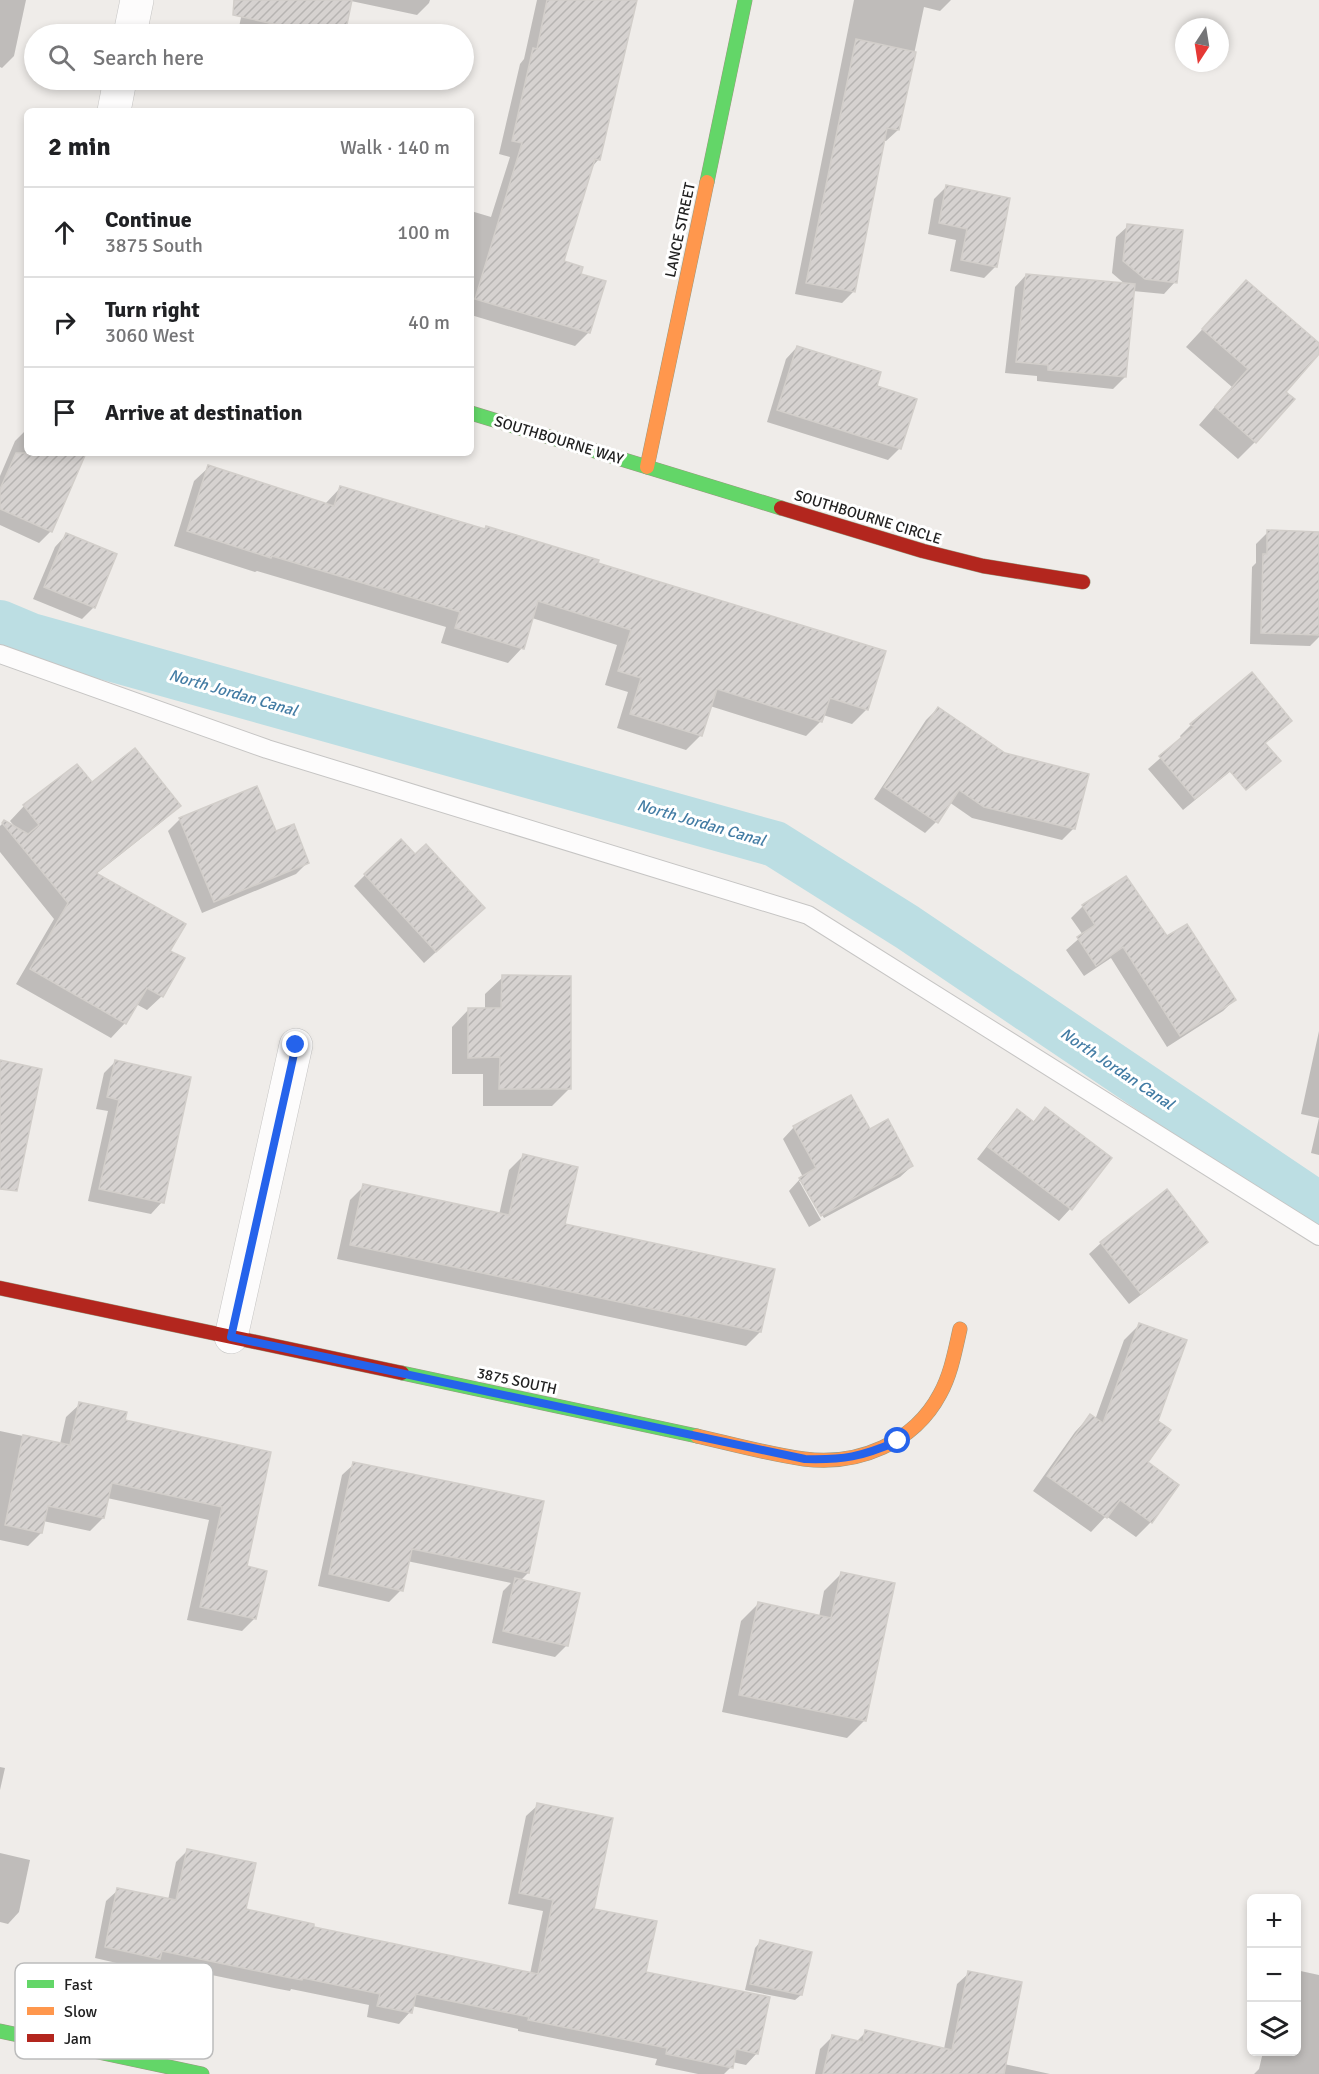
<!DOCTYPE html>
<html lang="en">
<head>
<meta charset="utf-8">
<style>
  :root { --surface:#fff; --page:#f6f6f6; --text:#202124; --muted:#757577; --line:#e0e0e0 }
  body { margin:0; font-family:Signika,sans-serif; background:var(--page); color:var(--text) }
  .controls { position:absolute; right:18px; bottom:18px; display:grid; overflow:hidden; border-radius:9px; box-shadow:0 3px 9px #0003 }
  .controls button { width:54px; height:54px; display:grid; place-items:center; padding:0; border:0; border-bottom:2px solid var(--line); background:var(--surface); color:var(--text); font:30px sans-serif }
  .compass { position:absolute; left:1175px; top:18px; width:54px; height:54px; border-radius:50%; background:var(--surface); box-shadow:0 3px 9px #0003; rotate:192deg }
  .stop { position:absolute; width:18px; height:18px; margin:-14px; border:4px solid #2563eb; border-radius:50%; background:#fff }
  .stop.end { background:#2563eb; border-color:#fff; box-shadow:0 2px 6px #0008 }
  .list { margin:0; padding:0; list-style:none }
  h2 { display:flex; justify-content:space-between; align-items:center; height:78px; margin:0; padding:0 24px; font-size:26px }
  h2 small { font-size:20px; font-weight:400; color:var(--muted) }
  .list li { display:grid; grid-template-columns:39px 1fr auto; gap:18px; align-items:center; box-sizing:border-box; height:90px; padding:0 24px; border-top:2px solid var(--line) }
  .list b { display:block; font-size:22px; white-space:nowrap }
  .list p { margin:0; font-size:20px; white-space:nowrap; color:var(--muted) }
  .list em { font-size:20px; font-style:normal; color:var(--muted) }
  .icon { flex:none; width:33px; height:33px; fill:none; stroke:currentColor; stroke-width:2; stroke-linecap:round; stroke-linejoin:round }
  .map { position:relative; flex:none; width:1319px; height:2074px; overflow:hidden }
  .search { position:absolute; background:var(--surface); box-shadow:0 3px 9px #0003; left:24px; top:24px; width:450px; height:66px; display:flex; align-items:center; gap:15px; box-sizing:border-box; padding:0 21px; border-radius:33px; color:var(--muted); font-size:22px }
  .panel { position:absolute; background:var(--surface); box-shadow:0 3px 9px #0003; left:24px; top:108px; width:450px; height:348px; border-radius:9px }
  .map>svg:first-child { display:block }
</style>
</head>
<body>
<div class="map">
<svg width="1319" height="2074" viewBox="0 0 1319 2074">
  <defs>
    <pattern id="building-hatch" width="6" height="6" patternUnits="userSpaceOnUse" patternTransform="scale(1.5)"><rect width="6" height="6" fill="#d6d2d0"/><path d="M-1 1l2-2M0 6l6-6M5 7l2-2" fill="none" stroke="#b7b4b2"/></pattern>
  </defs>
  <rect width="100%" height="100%" fill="#efece9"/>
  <g fill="#0003">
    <path d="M0,0H26L14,56L2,68L0,67Z"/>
    <path d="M245,0H430L429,3L417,15L351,1L343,34H256L238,31Z"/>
    <path d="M537,0H634L599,159L591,168L562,262L579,275L589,332L575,346L471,315V211L491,217L510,157L499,154L520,64L524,59Z"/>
    <path d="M854,0H951L940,11L924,7L898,130L886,141H883L853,292L842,303L795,294Z"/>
    <path d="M946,187L996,266L984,278L950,271L956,240L928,234L934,199Z"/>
    <path d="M1128,226L1175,282L1164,294L1133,291L1125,377L1113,389L1037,381V376L1005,373L1015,287L1026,275L1126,285L1112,273L1116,237Z"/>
    <path d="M1246,282L1319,345V351L1284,392L1255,442L1238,459L1199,425L1232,387L1186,347Z"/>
    <path d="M797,347L875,387L900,448L888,460L767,422L786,359Z"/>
    <path d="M27,429V453H83L51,531L39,543L0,525V476L15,441Z"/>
    <path d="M209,467L325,504L341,487L483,530L486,527L596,564L867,709L852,724L823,715L821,721L806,736L710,706L701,735L686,750L617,728L628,692L605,685L617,645L532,618L522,648L508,663L441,643L446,627L257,571L255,572L174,546L194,481Z"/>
    <path d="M1268,532L1319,534V637L1310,646L1250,644L1252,567L1256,563V544Z"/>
    <path d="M66,535L94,607L82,619L33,599L55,547Z"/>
    <path d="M938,708L1074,828L1062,840L972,818L949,802L936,822L925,833L874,799L926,720Z"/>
    <path d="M1290,721L1278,732L1183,810L1148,769L1182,739L1180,736L1191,725Z"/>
    <path d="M91,784L179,805L164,820L96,874L168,951L162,996L147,1010L136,1004L125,1023L111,1038L16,984L54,919L0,852V826L4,822L17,829L10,821L24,806Z"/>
    <path d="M180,819L275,833L308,862L296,874L202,913L168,831Z"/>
    <path d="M365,875L471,920L424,963L354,886Z"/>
    <path d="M1126,878L1167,939L1234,1000L1223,1011L1167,1047L1111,958L1084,976L1066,950L1083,935L1071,918L1083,906Z"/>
    <path d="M503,977L569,1089L552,1106H483V1074H452V1027L469,1009L485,1010V994Z"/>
    <path d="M1319,1031V1155L1311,1153L1319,1118L1301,1114Z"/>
    <path d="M116,1061L162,1202L151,1214L88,1201L108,1111L96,1109L104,1073Z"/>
    <path d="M1045,1109L1110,1158L1070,1209L1059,1221L977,1159L1005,1123L1017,1111L1032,1123Z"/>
    <path d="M794,1127L870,1131L912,1166L900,1177L824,1218L803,1181H799L821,1220L809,1227L789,1191L800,1179L803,1177L783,1139Z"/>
    <path d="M523,1156L563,1225L760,1332L746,1346L337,1259L350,1200L364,1186L499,1215L509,1170Z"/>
    <path d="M1206,1242L1194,1254L1129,1304L1089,1254L1101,1243Z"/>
    <path d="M1139,1325L1156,1421L1146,1462L1177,1485L1151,1522L1136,1537L1106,1516L1091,1532L1033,1491L1075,1432L1090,1416L1095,1420L1124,1340Z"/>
    <path d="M80,1404L124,1421L269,1453L245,1567L255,1618L242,1631L187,1620L209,1520L107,1498L103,1518L90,1531L43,1521L41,1533L28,1546L0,1540V1431L60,1444L66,1417Z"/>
    <path d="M354,1464L543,1502L528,1573L520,1581L567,1645L555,1657L492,1643L503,1591L511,1583L407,1561L401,1590L389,1602L318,1586L342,1475Z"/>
    <path d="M842,1573L893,1584L864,1721L847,1738L722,1712L741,1621L758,1604L819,1617L824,1591Z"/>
    <path d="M0,1767L5,1768L0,1790Z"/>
    <path d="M538,1805L593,1910L644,1973L757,2053L746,2065L732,2062L731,2067L724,2074H698L655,2065L657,2059L518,2031V2029L412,2006L410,2012L399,2024L367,2017L369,2005L291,1989L290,1991L274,1988L154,1963L147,1970L95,1958L106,1901L118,1890L168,1900L176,1862L188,1850L245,1910L312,1928L530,1974L543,1911L508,1904L526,1816Z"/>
    <path d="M0,1853L30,1860L19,1912L8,1924L0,1922Z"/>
    <path d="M760,1942L801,1995L795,2000L745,1990L755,1948Z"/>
    <path d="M1296,1970L1319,1975V2074H1254L1259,2069L1263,2052H1296Z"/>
    <path d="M969,1973L1004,2064L1050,2074H815L820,2049L832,2037L856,2042L866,2032L944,2049L957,1984Z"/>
  </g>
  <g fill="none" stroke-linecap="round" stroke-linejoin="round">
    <path stroke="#bcdee3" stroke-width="46" d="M0,623L31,636L775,844L907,927L1319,1205"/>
  </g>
  <g fill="url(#building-hatch)" stroke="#d2ceca" stroke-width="1.5">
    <path d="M234,0H352L345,34H319L233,15Z"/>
    <path d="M547,0H637L600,160L595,159L564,261L583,267L581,274L606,281L590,333L475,299L522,143L512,141L533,48L537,49Z"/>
    <path d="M856,39L916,52L899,130L887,128L855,292L806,283Z"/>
    <path d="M946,185L1010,198L997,267L961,260L967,229L939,223Z"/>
    <path d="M1127,224L1183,230L1177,283L1145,279L1123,261Z"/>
    <path d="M1026,274L1135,284L1126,377L1048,370V365L1016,362Z"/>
    <path d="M1246,280L1319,343V354L1286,392L1295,399L1256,443L1215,407L1248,369L1202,329Z"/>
    <path d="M797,346L881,372L877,386L917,399L901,449L777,410Z"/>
    <path d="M16,453H86L52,532L0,509V489Z"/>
    <path d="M208,465L334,506L340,486L485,529L486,526L599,560L598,563L886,651L868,710L830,698L822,722L717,689L702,736L630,714L641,678L618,671L631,630L538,601L524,649L455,628L460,612L272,556L271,558L187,531Z"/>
    <path d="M1267,530L1319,532V635L1261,633L1263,554H1267Z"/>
    <path d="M66,533L117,554L95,608L44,587Z"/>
    <path d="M1252,672L1292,721L1265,743L1281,761L1246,790L1230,771L1195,799L1159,756L1194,727L1190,724Z"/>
    <path d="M938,707L1005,753L1089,774L1075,829L984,807L959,790L938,823L884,787Z"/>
    <path d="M135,748L181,806L96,873L186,924L170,951L185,958L163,997L147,988L126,1024L30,969L68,903L2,823L4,820L28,834L39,825L23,805L77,764L92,782Z"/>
    <path d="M257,786L276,831L294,824L309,863L214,902L179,818Z"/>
    <path d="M401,839L415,854L426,844L485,908L436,952L364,874Z"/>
    <path d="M1126,876L1167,936L1187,924L1236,1000L1180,1036L1123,947L1096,966L1077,937L1095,925L1082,905Z"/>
    <path d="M502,975L571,976V1089H499L500,1057L468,1058V1008H501Z"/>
    <path d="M0,1060L42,1069L17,1191L0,1189Z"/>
    <path d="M115,1060L191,1077L164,1203L99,1189L119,1100L107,1097Z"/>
    <path d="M851,1095L870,1129L888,1119L913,1166L821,1216L799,1178L816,1168L793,1126Z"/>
    <path d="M1045,1107L1112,1158L1072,1210L988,1147L1017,1109L1034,1122Z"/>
    <path d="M523,1154L578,1167L565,1224L775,1269L761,1332L350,1245L363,1184L509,1215Z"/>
    <path d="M1167,1189L1208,1242L1141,1294L1100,1242Z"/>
    <path d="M1139,1323L1187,1340L1158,1421L1171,1430L1148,1462L1179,1485L1152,1523L1120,1500L1107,1518L1047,1476L1090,1414L1103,1423Z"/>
    <path d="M79,1402L127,1412L125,1420L271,1452L247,1566L267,1571L256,1619L200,1607L222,1507L112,1483L104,1518L48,1506L42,1533L5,1525L23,1435L70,1445Z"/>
    <path d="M353,1462L544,1501L529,1573L412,1549L403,1591L329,1574Z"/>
    <path d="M841,1572L895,1583L866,1721L739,1695L758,1602L831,1618Z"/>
    <path d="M515,1578L580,1593L568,1646L503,1631Z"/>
    <path d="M537,1803L613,1818L594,1909L657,1921L646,1972L770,1997L758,2054L736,2049L733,2068L666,2054L667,2048L528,2020L529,2017L416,1994L412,2013L377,2006L380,1994L303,1978L302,1980L286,1977L162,1951L160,1959L105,1947L117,1888L176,1900L187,1849L256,1863L246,1909L314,1924V1927L538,1974L553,1900L519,1893Z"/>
    <path d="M760,1940L812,1952L802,1995L750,1984Z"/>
    <path d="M968,1971L1022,1982L1004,2074H823L832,2035L863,2042L865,2030L952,2050Z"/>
  </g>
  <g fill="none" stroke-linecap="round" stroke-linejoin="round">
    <g stroke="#c6c5c4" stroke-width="20">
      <path id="lane" d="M0,654L267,749L808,915L1319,1236"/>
    </g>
    <g stroke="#c6c5c4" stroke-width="34">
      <g id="street">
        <path d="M130,34L137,0"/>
        <path d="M114,111L120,80"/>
        <path d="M231,1337L296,1045"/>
      </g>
    </g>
    <g stroke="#9a9980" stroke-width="15">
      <g id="fast">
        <path d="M707,182L745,0"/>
        <path d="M471,413L781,508"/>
        <path d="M402,1373L697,1436"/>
        <path d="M0,2031L202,2074"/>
      </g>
    </g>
    <g stroke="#9a9980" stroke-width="15">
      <g id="slow">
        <path d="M647,467L707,182"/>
        <path d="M697,1436C732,1444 768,1454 804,1459C858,1466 914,1443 940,1394C951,1374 955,1351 960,1329"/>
      </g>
    </g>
    <g stroke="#9a9980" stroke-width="15">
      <g id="jam">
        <path d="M781,508L923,551L983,566L1083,582"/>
        <path d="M0,1288L402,1373"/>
      </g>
    </g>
    <use href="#lane" stroke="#fdfcfc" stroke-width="18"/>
    <use href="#street" stroke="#fdfcfc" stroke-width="33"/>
    <use href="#fast" stroke="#63d668" stroke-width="14"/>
    <use href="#slow" stroke="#ff974d" stroke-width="14"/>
    <use href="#jam" stroke="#b3261e" stroke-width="14"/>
  </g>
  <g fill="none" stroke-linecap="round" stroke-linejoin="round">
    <path stroke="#2563eb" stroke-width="8" d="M296,1045L231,1337L805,1459C844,1460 861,1457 898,1441"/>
  </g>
  <g text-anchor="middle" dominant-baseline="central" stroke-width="6" stroke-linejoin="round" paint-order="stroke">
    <g font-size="15" fill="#212121" stroke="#fff">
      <text transform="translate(680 230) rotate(-78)">LANCE STREET</text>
      <text transform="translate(559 440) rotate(17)">SOUTHBOURNE WAY</text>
      <text transform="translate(868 517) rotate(17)">SOUTHBOURNE CIRCLE</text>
      <text transform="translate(517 1381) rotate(12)">3875 SOUTH</text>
    </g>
    <g font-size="16" font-style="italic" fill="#437ca4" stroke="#fff">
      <text transform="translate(233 693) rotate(16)">North Jordan Canal</text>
      <text transform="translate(701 823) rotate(16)">North Jordan Canal</text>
      <text transform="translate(1117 1069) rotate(34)">North Jordan Canal</text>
    </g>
  </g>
  <rect x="15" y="1963" width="198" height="96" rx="9" fill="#fff" stroke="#bcbcbc" stroke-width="1.5"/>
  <rect x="27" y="1980" width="27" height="8" fill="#63d668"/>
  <rect x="27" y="2007" width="27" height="8" fill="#ff974d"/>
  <rect x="27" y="2034" width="27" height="8" fill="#b3261e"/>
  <g font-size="16" fill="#212121">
    <text x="64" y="1990">Fast</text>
    <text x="64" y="2017">Slow</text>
    <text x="64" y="2044">Jam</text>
  </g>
</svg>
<div class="controls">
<button>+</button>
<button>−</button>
<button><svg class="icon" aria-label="layers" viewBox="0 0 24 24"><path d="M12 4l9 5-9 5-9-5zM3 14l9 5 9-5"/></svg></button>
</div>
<svg class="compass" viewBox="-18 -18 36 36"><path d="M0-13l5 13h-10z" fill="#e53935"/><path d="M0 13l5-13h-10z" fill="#757577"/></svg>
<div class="stop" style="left:898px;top:1441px"></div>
<div class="stop end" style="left:296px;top:1045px"></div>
<div class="search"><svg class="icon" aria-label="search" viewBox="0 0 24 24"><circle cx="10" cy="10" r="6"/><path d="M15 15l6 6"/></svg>Search here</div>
<section class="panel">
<h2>2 min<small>Walk · 140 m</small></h2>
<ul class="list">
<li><svg class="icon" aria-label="ahead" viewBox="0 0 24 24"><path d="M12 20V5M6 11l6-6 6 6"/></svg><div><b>Continue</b><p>3875 South</p></div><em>100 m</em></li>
<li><svg class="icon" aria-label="right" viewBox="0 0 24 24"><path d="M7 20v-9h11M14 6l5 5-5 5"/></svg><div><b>Turn right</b><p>3060 West</p></div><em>40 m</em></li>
<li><svg class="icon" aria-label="arrive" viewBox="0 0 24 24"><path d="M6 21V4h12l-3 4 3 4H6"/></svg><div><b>Arrive at destination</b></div></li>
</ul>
</section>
</div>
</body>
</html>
